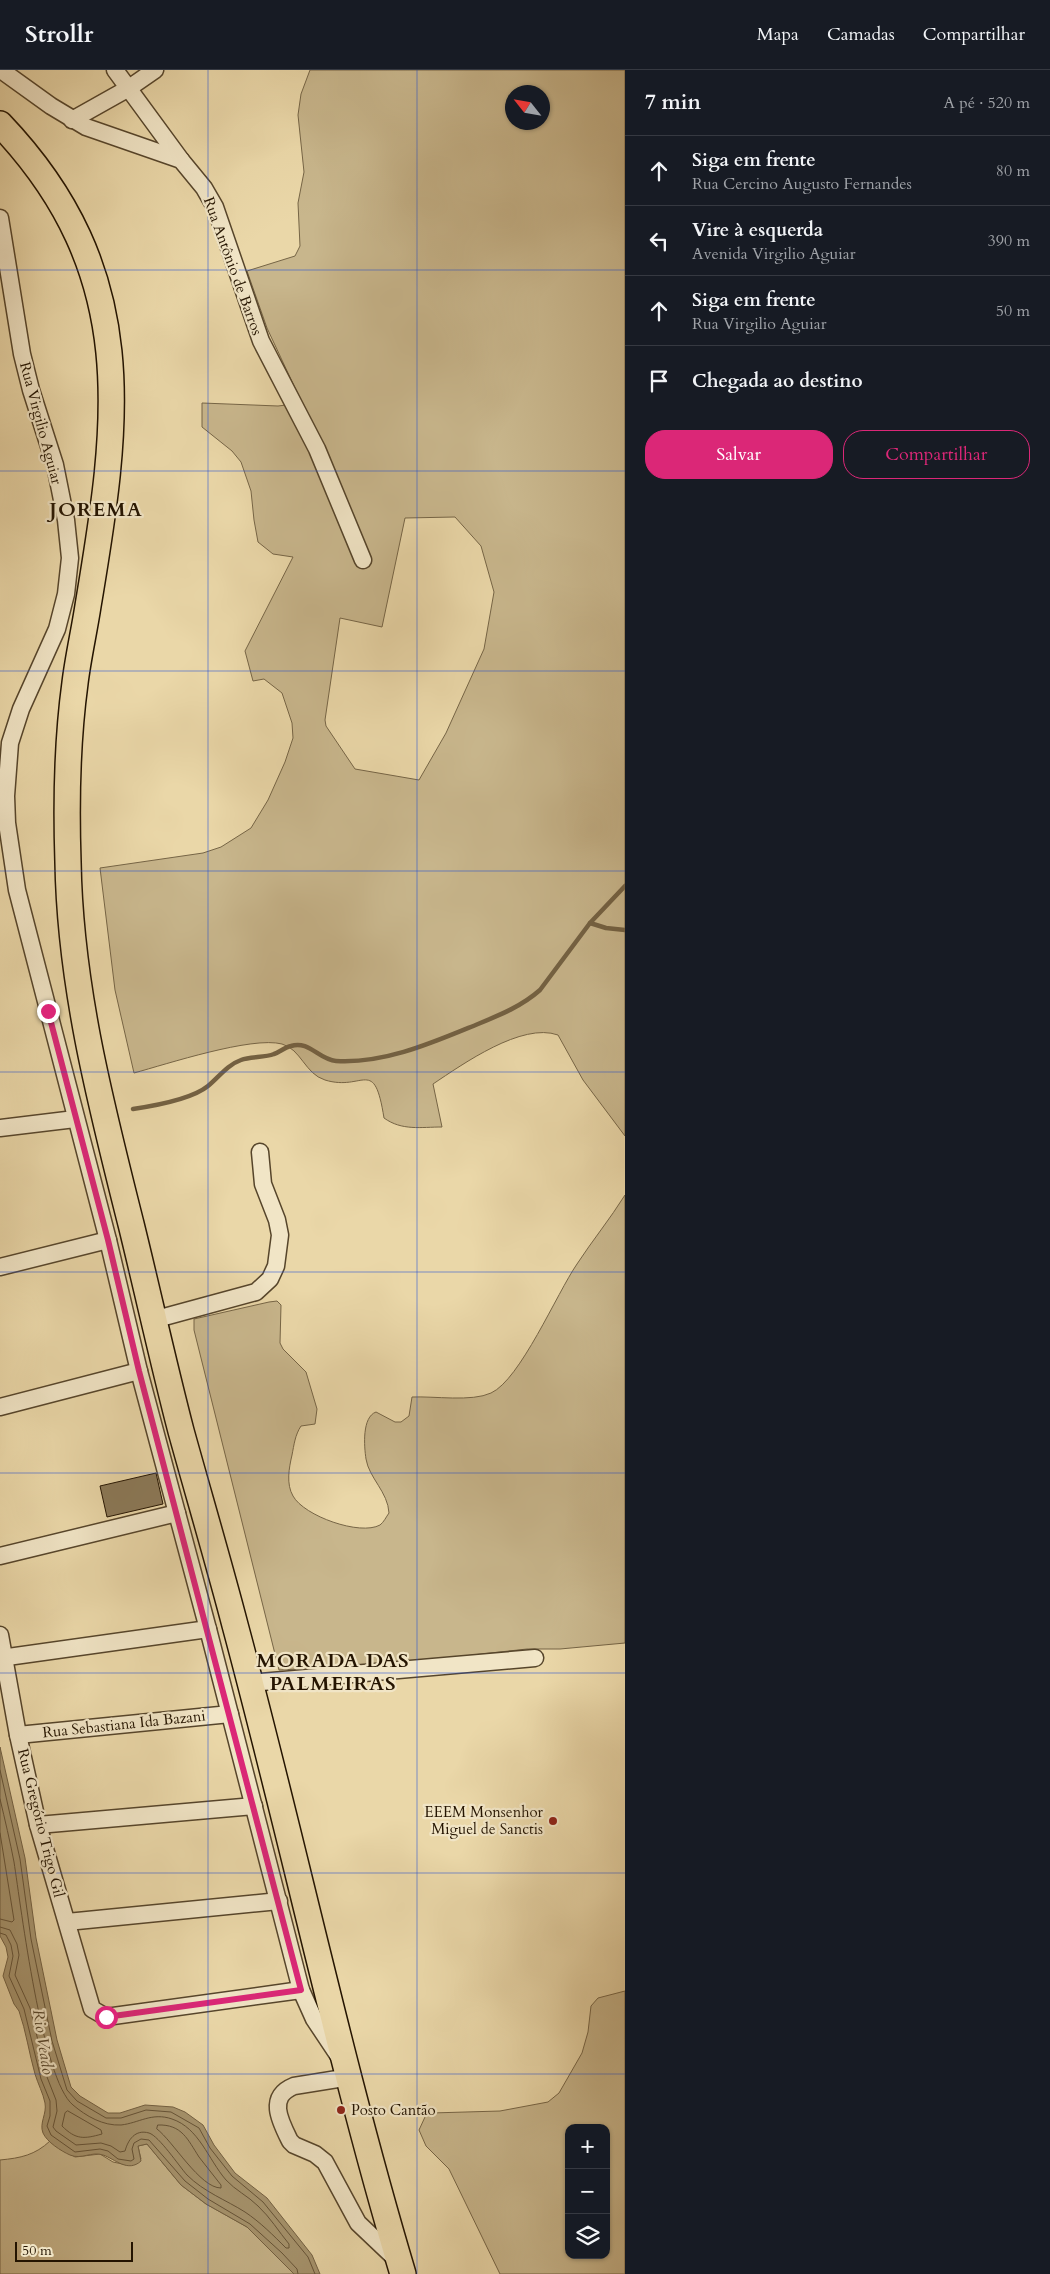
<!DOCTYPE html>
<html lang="pt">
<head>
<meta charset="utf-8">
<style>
  :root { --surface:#171b24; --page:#242831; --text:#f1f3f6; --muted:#9ea1a6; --line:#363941; --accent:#db2777 }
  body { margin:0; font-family:Cardo,serif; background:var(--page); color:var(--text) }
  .controls { position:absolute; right:15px; bottom:15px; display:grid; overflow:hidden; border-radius:10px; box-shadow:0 1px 4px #0004 }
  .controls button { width:45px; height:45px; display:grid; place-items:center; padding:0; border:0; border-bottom:1px solid var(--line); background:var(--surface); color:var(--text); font:25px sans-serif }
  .compass { position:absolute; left:505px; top:15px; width:45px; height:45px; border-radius:50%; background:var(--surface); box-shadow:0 1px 4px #0004; rotate:301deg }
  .scale { position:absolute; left:15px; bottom:12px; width:118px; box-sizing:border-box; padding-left:5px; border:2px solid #241401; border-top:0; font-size:14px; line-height:18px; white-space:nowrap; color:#241401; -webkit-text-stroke:4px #f1e5c6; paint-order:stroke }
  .stop { position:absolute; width:15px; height:15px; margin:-11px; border:4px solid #db2777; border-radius:50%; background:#fff }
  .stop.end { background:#db2777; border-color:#fff; box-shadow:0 1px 5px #0008 }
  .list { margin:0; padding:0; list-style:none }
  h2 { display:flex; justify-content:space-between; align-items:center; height:65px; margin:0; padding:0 20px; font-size:21px }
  h2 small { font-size:16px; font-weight:400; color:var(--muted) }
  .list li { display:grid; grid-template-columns:32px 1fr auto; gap:15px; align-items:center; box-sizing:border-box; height:70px; padding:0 20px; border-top:1px solid var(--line) }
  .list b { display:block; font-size:19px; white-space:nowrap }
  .list p { margin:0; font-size:16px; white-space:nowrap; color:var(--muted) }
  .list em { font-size:16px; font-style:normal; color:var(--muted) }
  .actions { display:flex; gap:10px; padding:15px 20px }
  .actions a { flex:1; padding:11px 0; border:1px solid var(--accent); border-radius:20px; text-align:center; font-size:18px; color:var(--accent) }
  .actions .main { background:var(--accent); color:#fff }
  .icon { flex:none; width:28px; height:28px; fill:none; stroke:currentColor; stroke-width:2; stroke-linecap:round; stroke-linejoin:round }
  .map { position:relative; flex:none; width:625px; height:2204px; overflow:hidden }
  header { display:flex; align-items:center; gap:30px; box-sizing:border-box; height:70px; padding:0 25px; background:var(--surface); border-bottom:1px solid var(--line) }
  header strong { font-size:24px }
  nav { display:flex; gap:28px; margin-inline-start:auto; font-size:18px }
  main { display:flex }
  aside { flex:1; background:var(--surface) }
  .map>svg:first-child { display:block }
</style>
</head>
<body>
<header>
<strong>Strollr</strong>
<nav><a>Mapa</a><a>Camadas</a><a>Compartilhar</a></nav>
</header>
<main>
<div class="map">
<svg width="625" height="2204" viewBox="0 0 625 2204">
  <rect width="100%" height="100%" fill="#ead7a8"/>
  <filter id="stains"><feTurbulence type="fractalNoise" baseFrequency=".004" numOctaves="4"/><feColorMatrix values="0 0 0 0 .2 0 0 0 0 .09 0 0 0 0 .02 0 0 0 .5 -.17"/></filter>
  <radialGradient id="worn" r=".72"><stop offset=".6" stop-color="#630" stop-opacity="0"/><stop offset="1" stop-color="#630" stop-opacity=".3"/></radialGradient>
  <g fill="#c8b68c" stroke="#766546" fill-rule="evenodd">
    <path d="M310,0H625V1066L583,1010L558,965C522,952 463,994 433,1014L442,1057C421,1057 402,1061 384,1048C374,985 364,1022 325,1010C305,1004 301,979 282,974C252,966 167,994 134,1003L115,920L100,798L203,783L221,777L251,758L268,730L285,692L293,668L292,653L282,623L264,609L253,611L245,581L293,487L273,484L258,472L254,450L251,421L241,392L232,381L202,357V333L278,336L302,333L267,258L247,201L295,186L300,176L298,133L304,102L298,45L301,24ZM512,22H542V52H512ZM455,447L481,476L494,522L484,579L446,663L419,710L355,699L326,656L325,650L340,548L382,557L405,448Z"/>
    <path d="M625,1125V1573L560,1579H527L391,1594L279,1600L194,1260V1249L269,1232L277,1231L281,1235L280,1273L283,1279L306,1302L317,1339L315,1354L301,1356C295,1365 294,1375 292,1385C289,1398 286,1414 293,1426C304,1446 360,1466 380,1455C384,1452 386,1447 389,1443C388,1422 369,1408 366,1389C364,1376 362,1347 376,1342L395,1352H401L409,1346L412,1327C434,1326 472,1332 491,1323C520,1310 557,1223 577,1194C592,1171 610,1149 625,1125Z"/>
    <path d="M625,1921V2204H500L449,2099L426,2076L419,2060L425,2047L431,2043L500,2041L548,2032L559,2023L582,1983L588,1962L591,1936L598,1928ZM569,2058H606V2185H569Z"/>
    <path d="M50,2071L75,2087L100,2084L113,2092L127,2095L141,2089L138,2076L147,2074L181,2115L206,2134L247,2157L294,2204H0V2090C21,2088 35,2085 50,2071Z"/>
  </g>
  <path fill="#a7956f" stroke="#736143" d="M0,1677L25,1788L36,1868L57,1970L71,2017L80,2026L108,2043H120L145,2035L173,2037L185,2042L203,2055L214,2075L235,2103L267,2128L312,2185L320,2204H294L247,2157L206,2134L181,2115L147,2074L138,2076L141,2091C128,2103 115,2089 103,2085C92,2081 81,2090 70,2085C61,2081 47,2072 43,2063C39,2053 47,2044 45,2033C43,2023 38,2014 35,2004C29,1983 26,1961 19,1941L14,1934L3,1906L8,1887L6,1877L0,1866Z"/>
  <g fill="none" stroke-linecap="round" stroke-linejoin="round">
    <g stroke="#665438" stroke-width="1">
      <path d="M0,1700L20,1789L31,1869L52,1971L67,2020L77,2031L106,2048H121L146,2040L171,2042L199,2058L210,2078L232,2106L263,2132L308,2187L315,2204"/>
      <path d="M0,1729C5,1750 10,1771 14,1792C21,1837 42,2010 73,2035C86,2046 103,2056 121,2055C139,2053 152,2042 172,2049C199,2058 208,2089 226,2110C235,2120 248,2126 258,2136C270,2147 279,2162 289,2174V2178H286C273,2165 260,2152 245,2142C226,2130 204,2122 187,2105C179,2096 159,2066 149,2063C135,2059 128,2070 125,2081L120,2082L111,2076L101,2073L76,2075L56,2061L53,2057L57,2041L56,2030L47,2007L30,1938L15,1905L19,1885L17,1874L10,1860L0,1857"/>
      <path d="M0,1763L14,1850L12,1852L0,1849"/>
      <path d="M0,1863L6,1865L11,1875L13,1886L9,1906L24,1939L41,2009L50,2031V2046L47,2056L51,2065L75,2082L100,2079L108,2081L118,2089L131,2091L134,2089L132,2079L134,2073L141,2069L149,2070L185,2111L208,2129L250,2154L282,2183L297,2199L298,2204"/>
      <path d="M68,2041L101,2060L102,2064C84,2069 76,2070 62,2056L65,2043Z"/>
      <path d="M158,2055C182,2054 188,2070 199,2087C206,2096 214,2106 221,2115V2118C200,2118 173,2071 157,2059Z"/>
    </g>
    <g stroke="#736143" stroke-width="4.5">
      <path d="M590,853L606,858L625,860"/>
      <path d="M133,1039C153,1036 192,1029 208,1016C219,1007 227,995 241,990C251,986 264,988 274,984C280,982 285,977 291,976C309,970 319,990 336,991C385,994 434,972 478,954C500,945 522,936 540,920L590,853L625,816"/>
    </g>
  </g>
  <path fill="#8b7958" stroke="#241401" d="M156,1403L163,1434L107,1447L100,1416Z"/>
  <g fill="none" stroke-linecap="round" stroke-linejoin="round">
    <g stroke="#56452b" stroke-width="19">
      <g id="minor">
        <path d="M1,0L51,36L86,57L181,90L204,118L215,137L261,271L317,379L363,490"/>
        <path d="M115,0L181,90"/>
        <path d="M72,50L129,18L155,0"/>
        <path d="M0,148L22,284L31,320L55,395L66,450L70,488L66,524L57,559L21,639L10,673L6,726L7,753L17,820L108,1170L139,1301L208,1559L301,1920L314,1949L338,1985"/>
        <path d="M0,1058L75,1049"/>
        <path d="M0,1197L108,1170"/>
        <path d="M153,1250L256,1222L270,1209L276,1196L280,1165L277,1150L263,1114L260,1082"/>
        <path d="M0,1337L139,1301"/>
        <path d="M0,1486L177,1443"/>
        <path d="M0,1565L18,1665L38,1755L92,1939L106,1947L301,1920"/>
        <path d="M0,1588L208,1559"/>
        <path d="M250,1613L535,1588"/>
        <path d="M18,1665L230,1644"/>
        <path d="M38,1755L254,1736"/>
        <path d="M67,1852L279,1831"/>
        <path d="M350,2007L294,2016C267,2027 280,2051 290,2071L294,2075L315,2084L325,2092L358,2153L397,2190"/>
      </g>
    </g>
    <g stroke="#241401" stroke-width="28">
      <path id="highway" d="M0,54C142,203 119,351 88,536C84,562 78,588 75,613C67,672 66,733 68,792C70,916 101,1035 131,1154C148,1223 163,1292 181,1361C199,1426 218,1490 235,1555C293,1770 339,1990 403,2204"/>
    </g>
    <use href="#minor" stroke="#f1e5c6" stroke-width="16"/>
    <use href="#highway" stroke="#ead7a8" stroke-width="25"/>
  </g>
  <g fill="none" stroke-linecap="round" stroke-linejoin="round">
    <path stroke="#db2777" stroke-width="6" d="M48,941L108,1170L139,1301L301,1920L106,1947"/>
  </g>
  <path fill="none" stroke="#1d4ed8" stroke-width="1" stroke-opacity="0.55" d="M208,0V2204M417,0V2204M0,200H625M0,401H625M0,601H625M0,801H625M0,1002H625M0,1202H625M0,1403H625M0,1603H625M0,1803H625M0,2004H625"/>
  <g fill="#8f2418" stroke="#f1e5c6" stroke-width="2">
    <circle cx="553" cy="1751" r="5"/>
    <circle cx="341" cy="2040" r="5"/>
  </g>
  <g text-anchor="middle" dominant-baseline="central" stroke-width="4.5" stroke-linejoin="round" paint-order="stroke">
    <g font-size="15" fill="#241401" stroke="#f1e5c6">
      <text transform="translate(233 196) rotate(70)">Rua Antônio de Barros</text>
      <text transform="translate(41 353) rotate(75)">Rua Virgilio Aguiar</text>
      <text transform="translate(124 1654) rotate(-6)">Rua Sebastiana Ida Bazani</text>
      <text transform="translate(41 1753) rotate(76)">Rua Gregório Trigo Gil</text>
    </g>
    <g font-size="15" fill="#241401" stroke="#f1e5c6" text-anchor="end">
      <text x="543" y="1742">EEEM Monsenhor<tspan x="543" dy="17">Miguel de Sanctis</tspan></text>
      <text x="351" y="2040" text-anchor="start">Posto Cantão</text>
    </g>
    <g font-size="16" font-style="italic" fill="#58482d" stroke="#f1e5c6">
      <text transform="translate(43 1972) rotate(81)">Rio Veado</text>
    </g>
    <g font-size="20" font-weight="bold" letter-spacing="1" fill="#241401" stroke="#f1e5c6">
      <text x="96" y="439">JOREMA</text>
      <text x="333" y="1590">MORADA DAS<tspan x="333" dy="23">PALMEIRAS</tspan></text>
    </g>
  </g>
  <rect width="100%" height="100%" filter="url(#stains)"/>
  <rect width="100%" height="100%" fill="url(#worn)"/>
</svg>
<div class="controls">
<button>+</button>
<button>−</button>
<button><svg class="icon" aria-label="layers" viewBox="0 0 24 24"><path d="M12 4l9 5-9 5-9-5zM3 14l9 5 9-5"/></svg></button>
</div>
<svg class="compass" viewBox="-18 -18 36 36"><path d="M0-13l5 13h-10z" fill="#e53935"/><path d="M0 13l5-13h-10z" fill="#9ea1a6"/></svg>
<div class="scale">50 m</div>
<div class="stop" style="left:106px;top:1947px"></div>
<div class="stop end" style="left:48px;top:941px"></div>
</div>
<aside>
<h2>7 min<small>A pé · 520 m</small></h2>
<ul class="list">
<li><svg class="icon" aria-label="ahead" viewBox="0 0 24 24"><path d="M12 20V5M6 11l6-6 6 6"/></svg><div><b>Siga em frente</b><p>Rua Cercino Augusto Fernandes</p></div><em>80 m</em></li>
<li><svg class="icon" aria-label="left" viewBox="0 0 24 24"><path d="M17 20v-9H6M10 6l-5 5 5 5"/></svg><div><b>Vire à esquerda</b><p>Avenida Virgilio Aguiar</p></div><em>390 m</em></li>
<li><svg class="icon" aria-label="ahead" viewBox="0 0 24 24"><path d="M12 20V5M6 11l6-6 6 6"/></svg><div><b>Siga em frente</b><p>Rua Virgilio Aguiar</p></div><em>50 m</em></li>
<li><svg class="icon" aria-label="arrive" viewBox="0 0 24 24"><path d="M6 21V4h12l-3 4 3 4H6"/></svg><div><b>Chegada ao destino</b></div></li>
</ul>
<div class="actions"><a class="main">Salvar</a><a>Compartilhar</a></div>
</aside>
</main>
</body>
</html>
